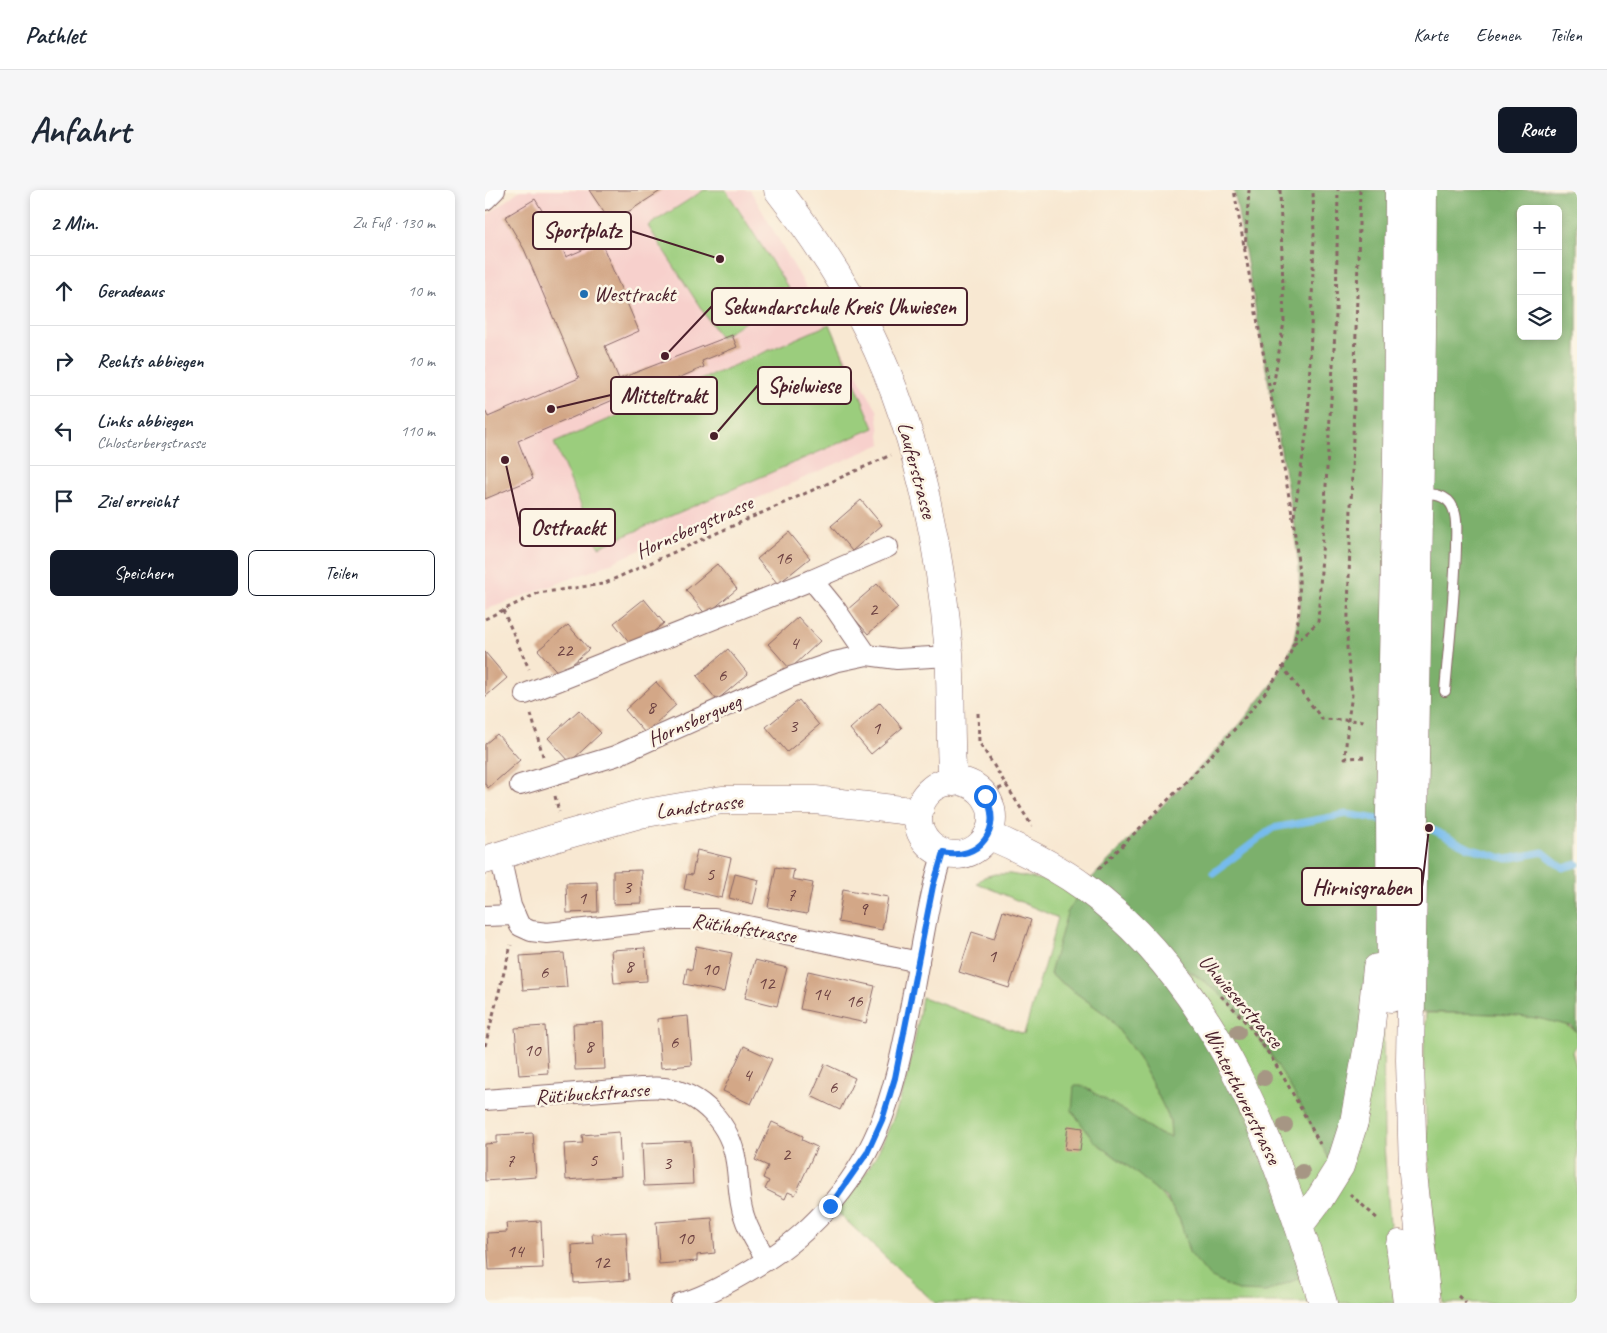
<!DOCTYPE html>
<html lang="de">
<head>
<meta charset="utf-8">
<style>
  :root { --surface:#fff; --page:#f6f6f7; --text:#1f2937; --muted:#747a83; --line:#e0e1e3; --accent:#111827 }
  body { margin:0; font-family:Caveat,sans-serif; background:var(--page); color:var(--text) }
  .controls { position:absolute; right:15px; top:15px; display:grid; overflow:hidden; border-radius:8px; box-shadow:0 2px 8px #0003 }
  .controls button { width:45px; height:45px; display:grid; place-items:center; padding:0; border:0; border-bottom:1px solid var(--line); background:var(--surface); color:var(--text); font:25px sans-serif }
  .stop { position:absolute; width:15px; height:15px; margin:-11px; border:4px solid #1a73e8; border-radius:50%; background:#fff }
  .stop.end { background:#1a73e8; border-color:#fff; box-shadow:0 1px 5px #0008 }
  .list { margin:0; padding:0; list-style:none }
  h2 { display:flex; justify-content:space-between; align-items:center; height:65px; margin:0; padding:0 20px; font-size:21px }
  h2 small { font-size:16px; font-weight:400; color:var(--muted) }
  .list li { display:grid; grid-template-columns:32px 1fr auto; gap:15px; align-items:center; box-sizing:border-box; height:70px; padding:0 20px; border-top:1px solid var(--line) }
  .list b { display:block; font-size:19px; white-space:nowrap }
  .list p { margin:0; font-size:16px; white-space:nowrap; color:var(--muted) }
  .list em { font-size:16px; font-style:normal; color:var(--muted) }
  .actions { display:flex; gap:10px; padding:15px 20px }
  .actions a { flex:1; padding:11px 0; border:1px solid var(--accent); border-radius:8px; text-align:center; font-size:18px; color:var(--accent) }
  .actions .main { background:var(--accent); color:#fff }
  .icon { flex:none; width:28px; height:28px; fill:none; stroke:currentColor; stroke-width:2; stroke-linecap:round; stroke-linejoin:round }
  .map { position:relative; flex:none; width:1092px; height:1113px; overflow:hidden; border-radius:8px }
  header { display:flex; align-items:center; gap:30px; box-sizing:border-box; height:70px; padding:0 25px; background:var(--surface); border-bottom:1px solid var(--line) }
  header strong { font-size:24px }
  nav { display:flex; gap:28px; margin-inline-start:auto; font-size:18px }
  .intro { display:flex; align-items:center; justify-content:space-between; box-sizing:border-box; height:120px; padding:0 30px }
  h1 { margin:0; font-size:35px }
  .button { padding:12px 22px; border-radius:8px; background:var(--accent); color:#fff; font-size:18px; font-weight:700 }
  main { display:flex; gap:30px; padding:0 30px }
  aside { flex:1; background:var(--surface); border-radius:8px; box-shadow:0 2px 8px #0003 }
  .map>svg:first-child { display:block }
</style>
</head>
<body>
<header>
<strong>Pathlet</strong>
<nav><a>Karte</a><a>Ebenen</a><a>Teilen</a></nav>
</header>
<div class="intro"><h1>Anfahrt</h1><a class="button">Route</a></div>
<main>
<aside>
<h2>2 Min.<small>Zu Fuß · 130 m</small></h2>
<ul class="list">
<li><svg class="icon" aria-label="ahead" viewBox="0 0 24 24"><path d="M12 20V5M6 11l6-6 6 6"/></svg><div><b>Geradeaus</b></div><em>10 m</em></li>
<li><svg class="icon" aria-label="right" viewBox="0 0 24 24"><path d="M7 20v-9h11M14 6l5 5-5 5"/></svg><div><b>Rechts abbiegen</b></div><em>10 m</em></li>
<li><svg class="icon" aria-label="left" viewBox="0 0 24 24"><path d="M17 20v-9H6M10 6l-5 5 5 5"/></svg><div><b>Links abbiegen</b><p>Chlosterbergstrasse</p></div><em>110 m</em></li>
<li><svg class="icon" aria-label="arrive" viewBox="0 0 24 24"><path d="M6 21V4h12l-3 4 3 4H6"/></svg><div><b>Ziel erreicht</b></div></li>
</ul>
<div class="actions"><a class="main">Speichern</a><a>Teilen</a></div>
</aside>
<div class="map">
<svg width="1092" height="1113" viewBox="0 0 1092 1113">
  <rect width="100%" height="100%" fill="#fcf5e5"/>
  <filter id="ink" filterUnits="userSpaceOnUse"><feTurbulence type="fractalNoise" baseFrequency=".02" numOctaves="2"/><feDisplacementMap in="SourceGraphic" scale="10" xChannelSelector="R" yChannelSelector="G"/><feConvolveMatrix kernelMatrix="1 2 1 2 8 2 1 2 1" color-interpolation-filters="sRGB"/></filter>
  <filter id="wash" filterUnits="userSpaceOnUse"><feTurbulence type="fractalNoise" baseFrequency=".0096" numOctaves="4" result="noise"/><feDisplacementMap in="SourceGraphic" scale="20" xChannelSelector="R" yChannelSelector="G"/><feGaussianBlur stdDeviation="1.12" result="paint"/><feColorMatrix in="noise" values="0 0 0 0 0 0 0 0 0 0 0 0 0 0 0 0 0 1.4 0 .05"/><feComposite in="paint" operator="in"/></filter>
  <g filter="url(#wash)">
    <rect width="100%" height="100%" fill="#f8e8d2"/>
    <path fill="#f7d0cc" d="M35,0H265L392,220L396,254L112,379L0,420V27Z"/>
    <g fill="#9bcd7d" stroke="#727654">
      <path d="M219,0H241L306,102L235,148L163,36Z"/>
      <path d="M345,134L389,238L114,357L69,253Z"/>
      <path d="M510,684H525L598,697L565,784L624,827L654,868L670,899L685,930L686,948L674,944L641,922L609,951C637,973 677,997 694,1029C699,1039 701,1052 704,1062L666,758C686,771 709,783 728,798C754,818 773,848 792,875L898,821L899,955L906,1048L912,1113H450L352,1022C385,984 406,941 420,894C428,866 432,836 437,807L539,844L573,728L492,693L499,687Z"/>
      <path d="M941,823C973,823 1070,821 1092,842V855L1087,861L1092,880V1113H958C950,1061 946,1009 943,957C940,912 937,868 941,823Z"/>
    </g>
    <path fill="#7cb06c" stroke="#63684c" fill-rule="evenodd" d="M749,0H1092V842L1086,836L1052,828L1012,824L898,821L851,982C816,918 785,846 729,799C711,783 688,772 668,759L721,830L827,1083L781,1102L753,1101L725,1087L704,1062L695,1030L681,1008L644,977L609,951L587,921L589,896H598L641,922L674,944L686,947L685,930L670,899L654,868L624,827L565,784L582,723L598,697L711,581L755,534L789,492L808,455L815,416L814,378L808,329ZM1036,19H1073V146H1036Z"/>
    <g fill="none" stroke-linecap="round" stroke-linejoin="round">
      <g stroke="#76bbed" stroke-width="7">
        <path d="M934,636L944,638L984,658L1022,669L1058,662L1078,678L1092,674"/>
        <path d="M728,683L788,638L862,624L898,630"/>
      </g>
    </g>
    <g id="blocks">
      <g fill="#d3a787">
        <path d="M104,0H177L126,33Z"/>
        <path d="M50,9L72,45L81,67L116,52L154,141L120,156L134,189L247,145L252,157L217,171L219,177L154,205L157,211L132,222L128,210L33,251L48,289L0,309V220L3,227L94,188L39,59L20,27Z"/>
        <path d="M376,310L397,335L367,361L346,336Z"/>
        <path d="M304,342L325,368L293,394L272,369Z"/>
        <path d="M232,374L252,399L221,425L201,400Z"/>
        <path d="M392,394L413,418L383,444L362,420Z"/>
        <path d="M159,409L179,433L149,458L129,433Z"/>
        <path d="M313,427L335,451L305,479L283,454Z"/>
        <path d="M83,435L104,459L75,485L53,460Z"/>
        <path d="M243,459L263,484L232,510L212,486Z"/>
        <path d="M0,462L22,488L0,507Z"/>
        <path d="M171,492L191,515L160,543L140,520Z"/>
        <path d="M314,510L334,535L302,562L281,537Z"/>
        <path d="M395,512L417,538L386,564L365,539Z"/>
        <path d="M94,520L116,543L85,572L63,548Z"/>
        <path d="M12,544L35,570L3,598L0,594V554Z"/>
        <path d="M212,660L246,668L237,708L199,699L202,684L207,685Z"/>
        <path d="M291,677L309,680L307,689L328,693L322,724L283,717Z"/>
        <path d="M156,680L157,713L128,714V681Z"/>
        <path d="M250,684L274,690L268,714L244,708Z"/>
        <path d="M112,692L113,722L82,723L81,693Z"/>
        <path d="M358,699L403,707L397,740L353,732Z"/>
        <path d="M518,721L546,730L524,798L474,782L487,742L509,749Z"/>
        <path d="M211,756L247,763L239,802L199,794L202,778L207,780Z"/>
        <path d="M160,758L162,791L129,793L126,760Z"/>
        <path d="M79,763L82,797L38,800L35,766Z"/>
        <path d="M270,770L302,778L292,816L260,808Z"/>
        <path d="M323,781L390,796L381,833L315,819Z"/>
        <path d="M203,826L207,875L176,878L172,829Z"/>
        <path d="M118,832L120,879L90,880L88,834Z"/>
        <path d="M60,836L63,883L34,885L30,838Z"/>
        <path d="M259,856L287,869L266,914L238,901Z"/>
        <path d="M340,874L370,888L355,920L326,906Z"/>
        <path d="M287,932L318,946L317,950L332,957L310,1005L303,1002L300,1009L280,999L284,991L278,988L283,976L270,970Z"/>
        <path d="M583,936L598,938L595,960L580,959Z"/>
        <path d="M134,942L136,986L81,990L79,954L98,953L97,945Z"/>
        <path d="M48,943L51,987L0,991V954L12,953V945Z"/>
        <path d="M206,951L208,994L159,996L157,953Z"/>
        <path d="M227,1028L230,1063L212,1065V1071L174,1074L171,1032Z"/>
        <path d="M56,1031L58,1078L4,1080L2,1043L22,1042L21,1033Z"/>
        <path d="M141,1042L144,1090L89,1093L87,1055L108,1053L107,1044Z"/>
      </g>
    </g>
  </g>
  <g filter="url(#ink)">
    <use href="#blocks" fill-opacity="0" stroke="#876565" stroke-width="1"/>
    <g fill="none" stroke-linecap="round" stroke-linejoin="round">
      <g stroke="#876565" stroke-width="12">
        <path id="lane" d="M936,304C948,304 962,304 968,318C973,329 971,344 971,356C970,404 964,453 960,501"/>
      </g>
      <g stroke="#876565" stroke-width="22">
        <g id="street">
          <path d="M0,10L10,0"/>
          <path d="M327,390L403,357"/>
          <path d="M40,504L327,390L349,417L382,465"/>
          <path d="M35,595L130,566L306,487L349,472L382,465L412,469L464,466"/>
          <path d="M15,666L26,716L35,736L46,741L62,743L191,729H229L434,772"/>
          <path d="M0,726L30,725"/>
          <path d="M0,910L156,898C163,898 171,897 179,898C217,903 246,935 251,972C254,990 253,1009 259,1026C264,1042 273,1056 282,1070"/>
          <path d="M196,1113C221,1107 256,1086 277,1073C331,1040 375,988 397,929C416,879 424,823 434,770C441,734 446,698 458,663"/>
        </g>
      </g>
      <g stroke="#876565" stroke-width="29">
        <path id="secondary" d="M293,0C327,44 358,90 383,140C432,240 455,353 464,463C467,506 464,549 468,592"/>
      </g>
      <g stroke="#876565" stroke-width="29">
        <g id="primary">
          <circle cx="470" cy="628" r="37"/>
          <path d="M503,645C536,659 570,676 599,697C734,796 792,960 838,1113"/>
          <path d="M0,670L80,645L155,624L237,610H330L434,622"/>
        </g>
      </g>
      <g stroke="#876565" stroke-width="29">
        <g id="highway">
          <path d="M938,0L937,145L925,870L928,983L942,1113"/>
          <path d="M906,808L905,622L912,269L914,0"/>
          <path d="M869,932L885,844L892,778"/>
          <path d="M814,1036L835,1008"/>
          <path d="M915,1054L922,1113"/>
        </g>
      </g>
      <g stroke="#876565" stroke-width="3" stroke-dasharray="4 4" stroke-linecap="butt">
        <path d="M875,0L862,458L867,505L863,530L860,568L883,567"/>
        <path d="M760,59L764,0"/>
        <path d="M787,203L799,132L795,0"/>
        <path d="M809,326L823,232L829,49L828,0"/>
        <path d="M18,420L44,479"/>
        <path d="M0,429L53,403L118,394L406,265"/>
        <path d="M809,454L833,432L851,124L853,0"/>
        <path d="M797,476L837,529L882,531"/>
        <path d="M493,523L494,552L547,636"/>
        <path d="M46,524L58,566"/>
        <path d="M70,606L74,622"/>
        <path d="M499,606L522,595"/>
        <path d="M614,679C667,625 723,573 771,514C783,499 804,472 809,453C819,412 813,370 808,329L749,0"/>
        <path d="M736,806C780,847 807,902 835,954"/>
        <path d="M0,856L26,755"/>
        <path d="M865,1004L894,1030"/>
        <path d="M973,1106L981,1113"/>
      </g>
      <use href="#lane" stroke="#fff" stroke-width="10"/>
      <use href="#street" stroke="#fff" stroke-width="20"/>
      <use href="#secondary" stroke="#fff" stroke-width="28"/>
      <use href="#primary" stroke="#fff" stroke-width="28"/>
      <use href="#highway" stroke="#fff" stroke-width="28"/>
      <g stroke="#876565" stroke-width="29" stroke-linecap="butt">
        <path id="highway-bridge" d="M835,1008L855,976L869,932"/>
      </g>
      <use href="#highway-bridge" stroke="#fff" stroke-width="28"/>
    </g>
    <g fill="#a69684">
      <circle cx="753" cy="842" r="8"/>
      <circle cx="779" cy="888" r="8"/>
      <circle cx="800" cy="935" r="8"/>
      <circle cx="817" cy="982" r="8"/>
    </g>
  </g>
  <g fill="none" stroke-linecap="round" stroke-linejoin="round" filter="url(#ink)">
    <path stroke="#1a73e8" stroke-width="6" d="M345,1016L382,963L397,930L410,888L448,696L458,663C494,671 519,639 500,606"/>
  </g>
  <circle fill="#1f6fb2" stroke="#fcf5e5" stroke-width="2" cx="99" cy="104" r="5"/>
  <g text-anchor="middle" dominant-baseline="central" stroke-width="5" stroke-linejoin="round" paint-order="stroke">
    <g font-size="19" fill="#6c4142">
      <text x="298" y="368">16</text>
      <text x="388" y="419">2</text>
      <text x="309" y="453">4</text>
      <text x="79" y="460">22</text>
      <text x="237" y="485">6</text>
      <text x="166" y="517">8</text>
      <text x="308" y="536">3</text>
      <text x="391" y="538">1</text>
      <text x="225" y="684">5</text>
      <text x="142" y="697">3</text>
      <text x="306" y="705">7</text>
      <text x="97" y="708">1</text>
      <text x="378" y="719">9</text>
      <text x="507" y="766">1</text>
      <text x="144" y="776">8</text>
      <text x="225" y="779">10</text>
      <text x="59" y="782">6</text>
      <text x="281" y="793">12</text>
      <text x="336" y="804">14</text>
      <text x="369" y="811">16</text>
      <text x="189" y="852">6</text>
      <text x="104" y="856">8</text>
      <text x="47" y="860">10</text>
      <text x="262" y="885">4</text>
      <text x="348" y="897">6</text>
      <text x="301" y="964">2</text>
      <text x="108" y="970">5</text>
      <text x="25" y="971">7</text>
      <text x="182" y="973">3</text>
      <text x="200" y="1048">10</text>
      <text x="30" y="1061">14</text>
      <text x="116" y="1072">12</text>
    </g>
    <g font-size="21" fill="#4a1f2b" stroke="#fcf5e5" text-anchor="start">
      <text x="109" y="104">Westtrackt</text>
    </g>
    <g font-size="21" fill="#4a1f2b" stroke="#fcf5e5">
      <text transform="translate(432 280) rotate(75)">Lauferstrasse</text>
      <text transform="translate(209 337) rotate(-24)">Hornsbergstrasse</text>
      <text transform="translate(209 530) rotate(-24)">Hornsbergweg</text>
      <text transform="translate(214 616) rotate(-7)">Landstrasse</text>
      <text transform="translate(259 738) rotate(9)">Rütihofstrasse</text>
      <text transform="translate(756 811) rotate(49)">Uhwieserstrasse</text>
      <text transform="translate(107 903) rotate(-4)">Rütibuckstrasse</text>
      <text transform="translate(758 906) rotate(64)">Winterthurerstrasse</text>
    </g>
  </g>
  <path fill="none" stroke="#4a1f2b" stroke-width="2" d="M235 69L146 41M180 166L227 116M229 246L273 195M66 219L126 205M20 270L35 337M944 638L937 697"/>
  <g fill="#4a1f2b" stroke="#fcf5e5" stroke-width="2">
    <circle cx="235" cy="69" r="5"/>
    <circle cx="180" cy="166" r="5"/>
    <circle cx="229" cy="246" r="5"/>
    <circle cx="66" cy="219" r="5"/>
    <circle cx="20" cy="270" r="5"/>
    <circle cx="944" cy="638" r="5"/>
  </g>
  <g fill="#fcf5e5" stroke="#4a1f2b" stroke-width="2">
    <rect x="48" y="22" width="98" height="37" rx="5"/>
    <rect x="227" y="98" width="255" height="37" rx="5"/>
    <rect x="273" y="177" width="93" height="37" rx="5"/>
    <rect x="126" y="187" width="106" height="37" rx="5"/>
    <rect x="35" y="319" width="95" height="37" rx="5"/>
    <rect x="817" y="678" width="120" height="37" rx="5"/>
  </g>
  <g font-size="22" text-anchor="middle" font-weight="bold" fill="#4a1f2b">
    <text x="97" y="48">Sportplatz</text>
    <text x="354" y="124">Sekundarschule Kreis Uhwiesen</text>
    <text x="319" y="203">Spielwiese</text>
    <text x="179" y="213">Mitteltrakt</text>
    <text x="83" y="345">Osttrackt</text>
    <text x="877" y="705">Hirnisgraben</text>
  </g>
</svg>
<div class="controls">
<button>+</button>
<button>−</button>
<button><svg class="icon" aria-label="layers" viewBox="0 0 24 24"><path d="M12 4l9 5-9 5-9-5zM3 14l9 5 9-5"/></svg></button>
</div>
<div class="stop" style="left:500px;top:606px"></div>
<div class="stop end" style="left:345px;top:1016px"></div>
</div>
</main>
</body>
</html>
